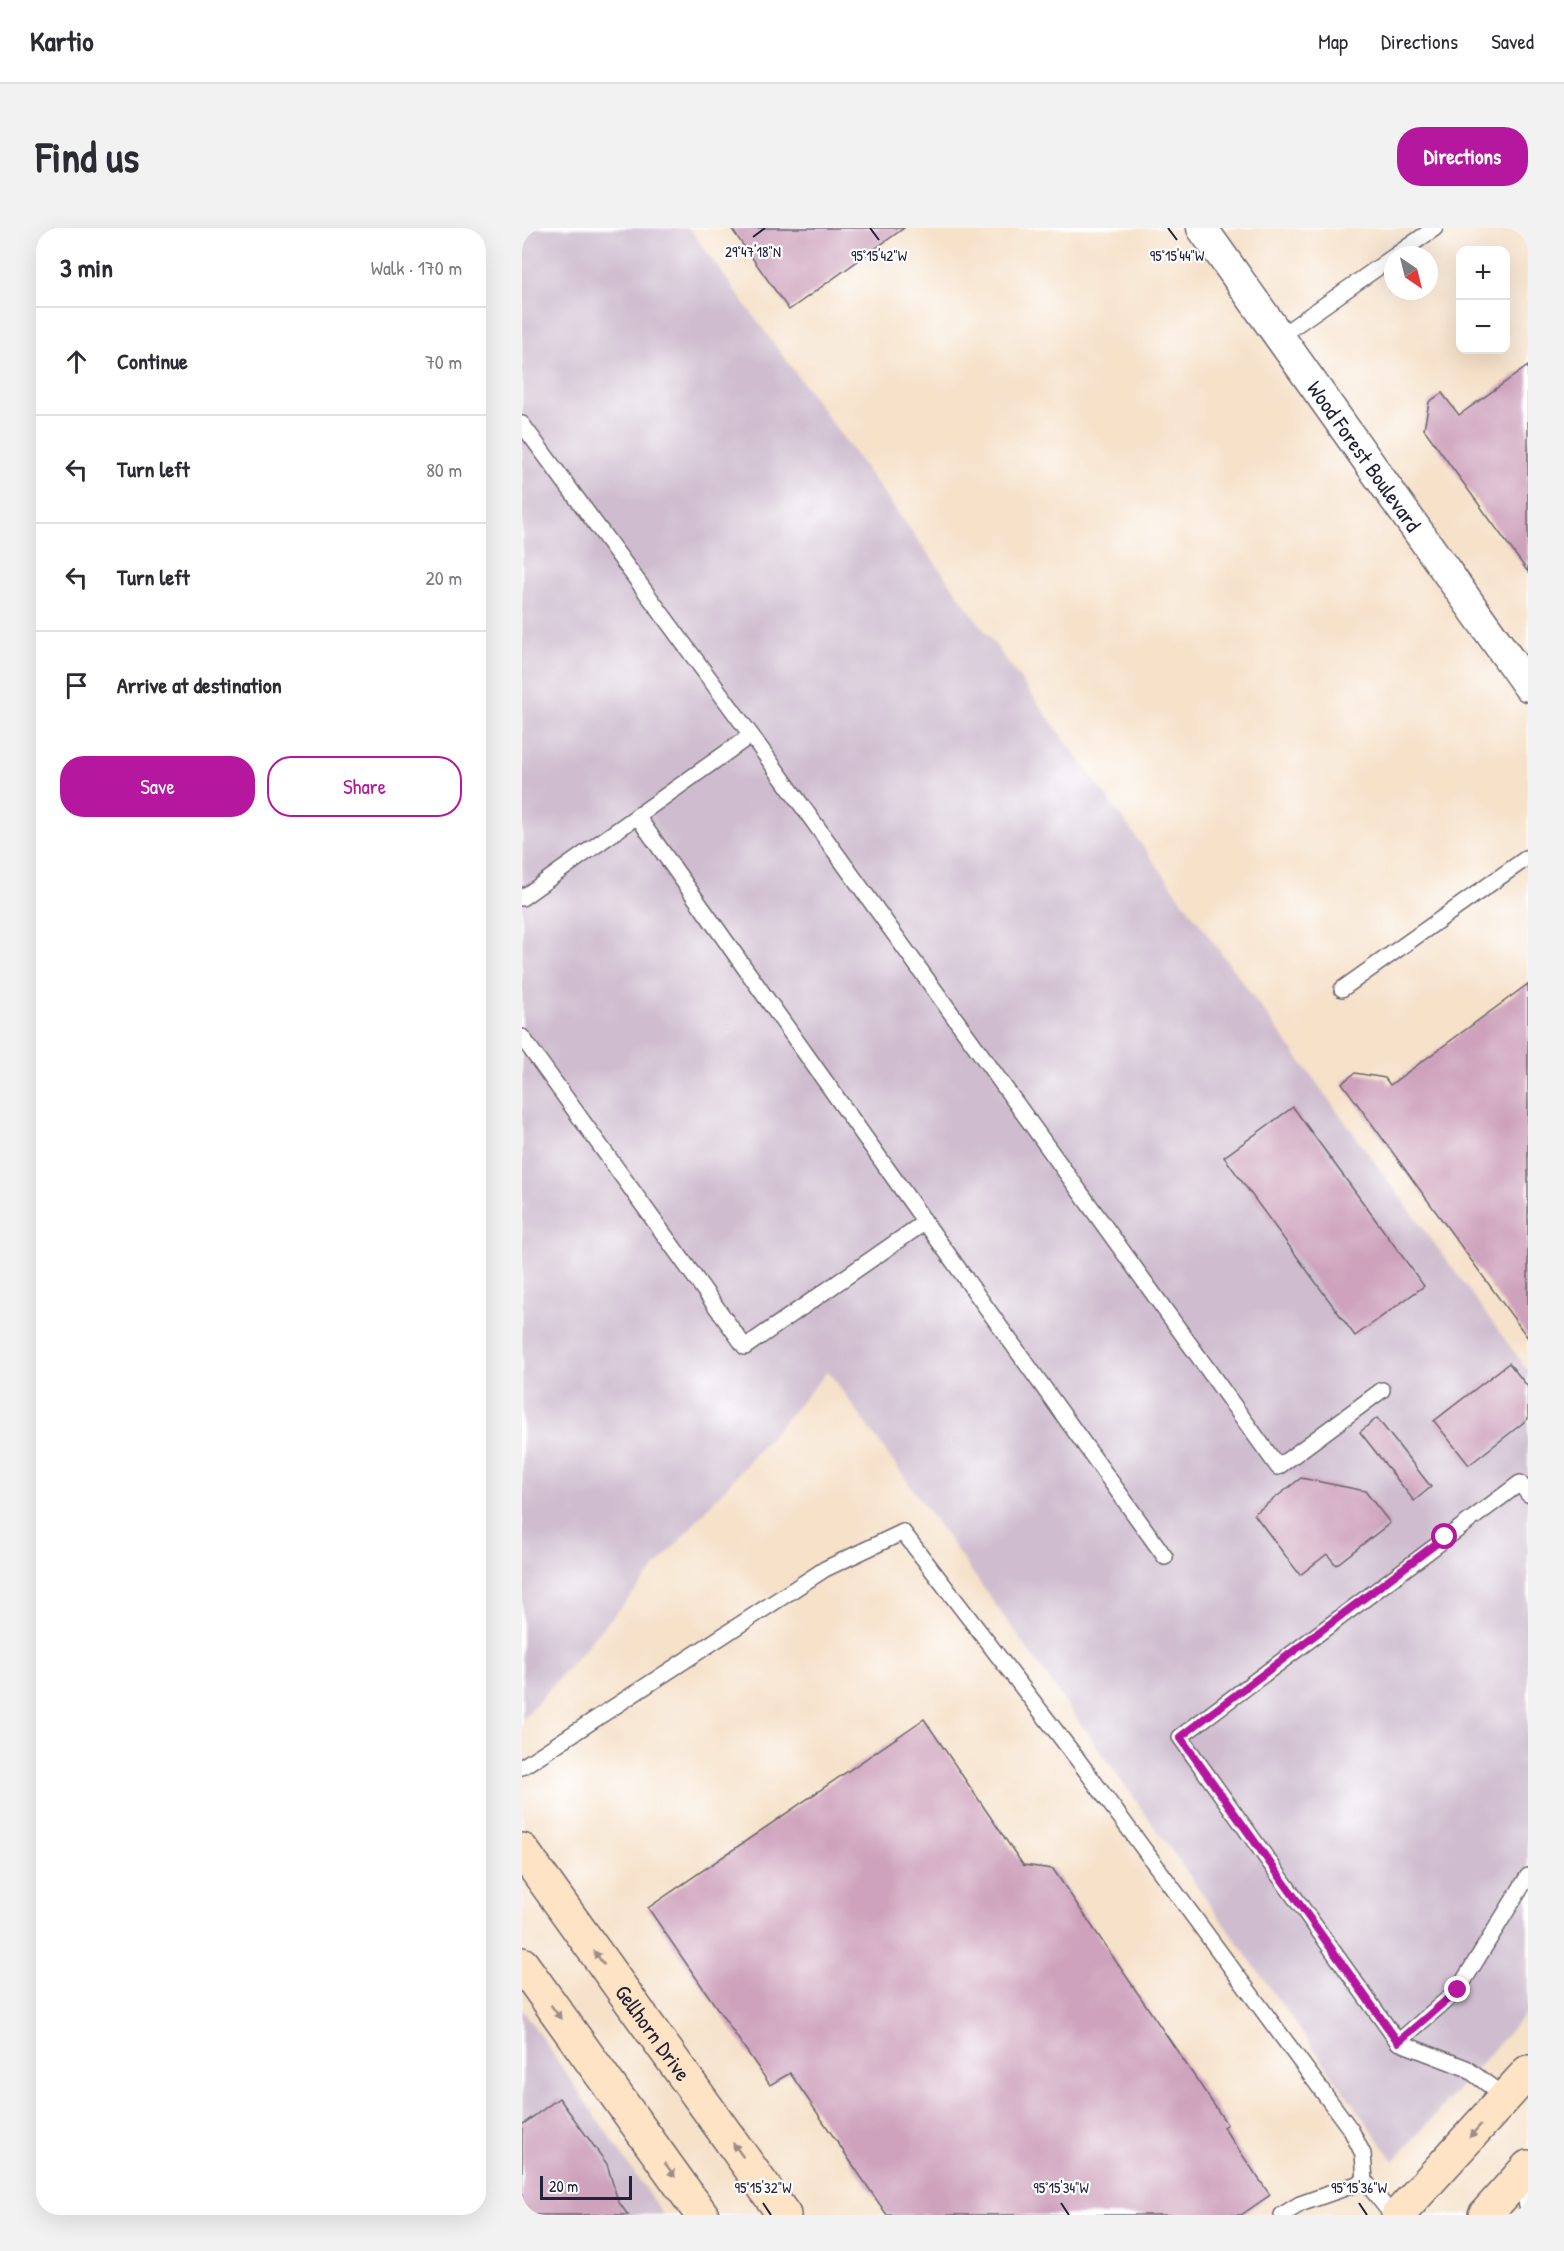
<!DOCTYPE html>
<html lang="en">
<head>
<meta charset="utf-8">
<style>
  :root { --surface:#fff; --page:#f2f2f3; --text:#2b2b33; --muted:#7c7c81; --line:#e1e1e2; --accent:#b5179e }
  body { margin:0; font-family:"Patrick Hand",sans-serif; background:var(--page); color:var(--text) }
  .controls { position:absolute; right:18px; top:18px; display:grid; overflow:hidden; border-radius:12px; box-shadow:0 6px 24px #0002 }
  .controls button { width:54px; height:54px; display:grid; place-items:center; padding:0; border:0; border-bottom:2px solid var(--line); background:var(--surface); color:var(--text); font:30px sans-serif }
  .compass { position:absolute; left:862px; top:18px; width:54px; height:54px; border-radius:50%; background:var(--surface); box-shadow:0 6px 24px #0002; rotate:145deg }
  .scale { position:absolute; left:18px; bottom:15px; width:92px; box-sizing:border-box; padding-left:6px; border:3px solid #22223b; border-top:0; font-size:16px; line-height:21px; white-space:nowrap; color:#22223b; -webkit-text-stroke:4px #fff; paint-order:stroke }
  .stop { position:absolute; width:18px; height:18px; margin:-14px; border:4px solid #b5179e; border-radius:50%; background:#fff }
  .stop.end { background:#b5179e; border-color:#fff; box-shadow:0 2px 6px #0008 }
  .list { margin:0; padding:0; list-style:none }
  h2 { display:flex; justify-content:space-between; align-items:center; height:78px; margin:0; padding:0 24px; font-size:26px }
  h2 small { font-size:20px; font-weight:400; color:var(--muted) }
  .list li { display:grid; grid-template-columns:39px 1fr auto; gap:18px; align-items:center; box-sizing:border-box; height:108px; padding:0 24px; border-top:2px solid var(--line) }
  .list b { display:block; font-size:22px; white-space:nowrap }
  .list em { font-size:20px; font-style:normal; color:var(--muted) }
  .actions { display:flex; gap:12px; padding:18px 24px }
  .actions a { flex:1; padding:14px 0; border:2px solid var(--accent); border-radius:24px; text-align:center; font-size:21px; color:var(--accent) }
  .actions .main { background:var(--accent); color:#fff }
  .icon { flex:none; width:33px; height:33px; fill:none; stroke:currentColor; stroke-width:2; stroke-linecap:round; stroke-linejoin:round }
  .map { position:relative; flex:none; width:1006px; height:1987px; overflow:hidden; border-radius:24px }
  header { display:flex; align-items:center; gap:36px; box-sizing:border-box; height:84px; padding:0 30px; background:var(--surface); border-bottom:2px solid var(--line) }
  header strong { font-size:28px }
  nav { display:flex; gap:33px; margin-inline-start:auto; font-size:21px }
  .intro { display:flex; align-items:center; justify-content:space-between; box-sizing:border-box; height:144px; padding:0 36px }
  h1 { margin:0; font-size:42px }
  .button { padding:15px 27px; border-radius:24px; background:var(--accent); color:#fff; font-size:21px; font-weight:700 }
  main { display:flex; gap:36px; padding:0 36px }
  aside { flex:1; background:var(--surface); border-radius:24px; box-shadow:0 6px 24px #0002 }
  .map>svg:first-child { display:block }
</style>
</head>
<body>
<header>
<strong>Kartio</strong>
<nav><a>Map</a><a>Directions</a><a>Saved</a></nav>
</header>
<div class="intro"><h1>Find us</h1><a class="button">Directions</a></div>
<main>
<aside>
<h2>3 min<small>Walk · 170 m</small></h2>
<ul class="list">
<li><svg class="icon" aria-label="ahead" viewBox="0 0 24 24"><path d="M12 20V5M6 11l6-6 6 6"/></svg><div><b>Continue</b></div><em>70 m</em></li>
<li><svg class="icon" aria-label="left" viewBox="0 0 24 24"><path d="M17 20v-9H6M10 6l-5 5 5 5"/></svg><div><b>Turn left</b></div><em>80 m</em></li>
<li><svg class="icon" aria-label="left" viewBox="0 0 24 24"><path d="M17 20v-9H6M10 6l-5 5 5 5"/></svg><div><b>Turn left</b></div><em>20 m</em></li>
<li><svg class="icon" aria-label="arrive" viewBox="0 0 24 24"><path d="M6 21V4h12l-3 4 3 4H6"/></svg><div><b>Arrive at destination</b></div></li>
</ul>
<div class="actions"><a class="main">Save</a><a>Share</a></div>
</aside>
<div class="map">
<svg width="1006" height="1987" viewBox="0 0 1006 1987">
  <rect width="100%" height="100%" fill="#fff"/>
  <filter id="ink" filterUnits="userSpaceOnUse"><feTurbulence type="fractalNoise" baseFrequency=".0167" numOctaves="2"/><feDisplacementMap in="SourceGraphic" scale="12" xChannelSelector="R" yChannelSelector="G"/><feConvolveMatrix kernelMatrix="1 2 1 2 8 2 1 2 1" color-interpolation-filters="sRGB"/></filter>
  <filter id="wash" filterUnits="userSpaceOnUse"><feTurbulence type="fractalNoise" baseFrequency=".008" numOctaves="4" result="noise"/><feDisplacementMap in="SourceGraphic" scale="24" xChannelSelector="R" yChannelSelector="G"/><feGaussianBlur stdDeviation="1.35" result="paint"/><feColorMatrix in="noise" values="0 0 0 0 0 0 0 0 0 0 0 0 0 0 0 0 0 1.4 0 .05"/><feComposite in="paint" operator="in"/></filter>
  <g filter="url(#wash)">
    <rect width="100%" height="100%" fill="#f6e1c9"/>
    <g fill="#cfbdcf">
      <path d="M0,0H167L1006,1143V1783L872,1933L306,1143L0,1492Z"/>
      <path d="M0,1781L141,1987H0Z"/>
    </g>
    <g id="blocks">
      <g fill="#cea2bc">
        <path d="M209,0H382L267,82Z"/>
        <path d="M1006,138V344L902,201L907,174L920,165L937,187Z"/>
        <path d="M1006,756V1110L820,855L833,845L863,850L868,857Z"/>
        <path d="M771,879L902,1058L833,1108L702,929Z"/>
        <path d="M987,1135L1006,1159V1191L947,1237L912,1193Z"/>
        <path d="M855,1190L909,1259L892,1273L838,1204Z"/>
        <path d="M779,1250L843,1263L868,1295L814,1337L805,1326L778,1347L732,1286Z"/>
        <path d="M402,1491L501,1637L531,1641L705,1896L701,1899L748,1967L719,1987H365L268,1845L248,1857L126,1680Z"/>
        <path d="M37,1870L85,1936L96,1973L106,1987H0V1897Z"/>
      </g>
    </g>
  </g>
  <g filter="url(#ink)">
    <use href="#blocks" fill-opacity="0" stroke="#6c656d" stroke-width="1.5"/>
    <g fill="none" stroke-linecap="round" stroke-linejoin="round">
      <g stroke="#6c656d" stroke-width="18">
        <g id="lane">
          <path d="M874,27L913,0"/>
          <path d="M757,109L871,29"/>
          <path d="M0,196L229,507"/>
          <path d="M115,588L403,994"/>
          <path d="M0,670L229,507L756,1239L860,1162"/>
          <path d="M820,761L1006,629"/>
          <path d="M0,809L223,1119L403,994L643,1329"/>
          <path d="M0,1539L303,1341L381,1304L556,1532L829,1902L841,1926L843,1953L870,1987"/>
          <path d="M876,1814L936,1762L1006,1648"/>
          <path d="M983,1869L944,1840L876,1814L658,1509L998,1255L1006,1266"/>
          <path d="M999,1949L1006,1982"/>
          <path d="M760,1987L778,1976L843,1953"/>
        </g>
      </g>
      <g stroke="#6c656d" stroke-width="33">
        <g id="street">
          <path id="s1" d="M680,0L1006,458"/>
        </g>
      </g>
      <g stroke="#6c656d" stroke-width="36">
        <g id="secondary">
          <path id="s2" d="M0,1622L262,1987"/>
          <path d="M0,1736L180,1987"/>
          <path d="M876,1987L1006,1844"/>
          <path d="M963,1987L1006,1939"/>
        </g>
      </g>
      <use href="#lane" stroke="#fff" stroke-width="15"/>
      <use href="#street" stroke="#fff" stroke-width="30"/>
      <use href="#secondary" stroke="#fee4c5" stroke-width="33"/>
    </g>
    <defs><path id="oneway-solid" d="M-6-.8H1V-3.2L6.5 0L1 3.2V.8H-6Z" transform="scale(1.5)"/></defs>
    <g fill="#9b8d87">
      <use href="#oneway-solid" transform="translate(77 1730) rotate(-126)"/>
      <use href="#oneway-solid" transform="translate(34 1784) rotate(54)"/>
      <use href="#oneway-solid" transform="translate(953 1903) rotate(132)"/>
      <use href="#oneway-solid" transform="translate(216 1922) rotate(-126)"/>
      <use href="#oneway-solid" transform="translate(148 1942) rotate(54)"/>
    </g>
  </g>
  <g fill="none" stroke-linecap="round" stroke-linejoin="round" filter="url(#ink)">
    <path stroke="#b5179e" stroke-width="8" d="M923,1309L658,1509L876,1814L936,1762"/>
  </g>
  <path fill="none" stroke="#22223b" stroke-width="2" d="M348,0L357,12M646,0L655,12M231,9L243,0M241,1975L249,1987M539,1975L547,1987M837,1975L845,1987"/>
  <g text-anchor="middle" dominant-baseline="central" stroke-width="4.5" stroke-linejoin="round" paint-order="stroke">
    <g font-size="22" fill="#22223b" stroke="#fff">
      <text stroke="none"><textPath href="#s1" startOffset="280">Wood Forest Boulevard</textPath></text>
      <text stroke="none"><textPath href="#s2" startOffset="225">Gellhorn Drive</textPath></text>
    </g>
  </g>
  <g font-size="15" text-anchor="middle" fill="#22223b" stroke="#fff" stroke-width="4.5" stroke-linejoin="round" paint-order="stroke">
    <text x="231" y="29">29°47'18"N</text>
    <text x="357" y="33">95°15'42"W</text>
    <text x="655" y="33">95°15'44"W</text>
    <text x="241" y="1965">95°15'32"W</text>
    <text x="539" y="1965">95°15'34"W</text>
    <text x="837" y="1965">95°15'36"W</text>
  </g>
</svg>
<div class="controls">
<button>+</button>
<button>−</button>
</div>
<svg class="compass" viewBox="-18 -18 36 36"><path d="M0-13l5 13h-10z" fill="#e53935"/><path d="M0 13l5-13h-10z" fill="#7c7c81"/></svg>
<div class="scale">20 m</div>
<div class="stop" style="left:923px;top:1309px"></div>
<div class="stop end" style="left:936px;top:1762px"></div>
</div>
</main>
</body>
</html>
